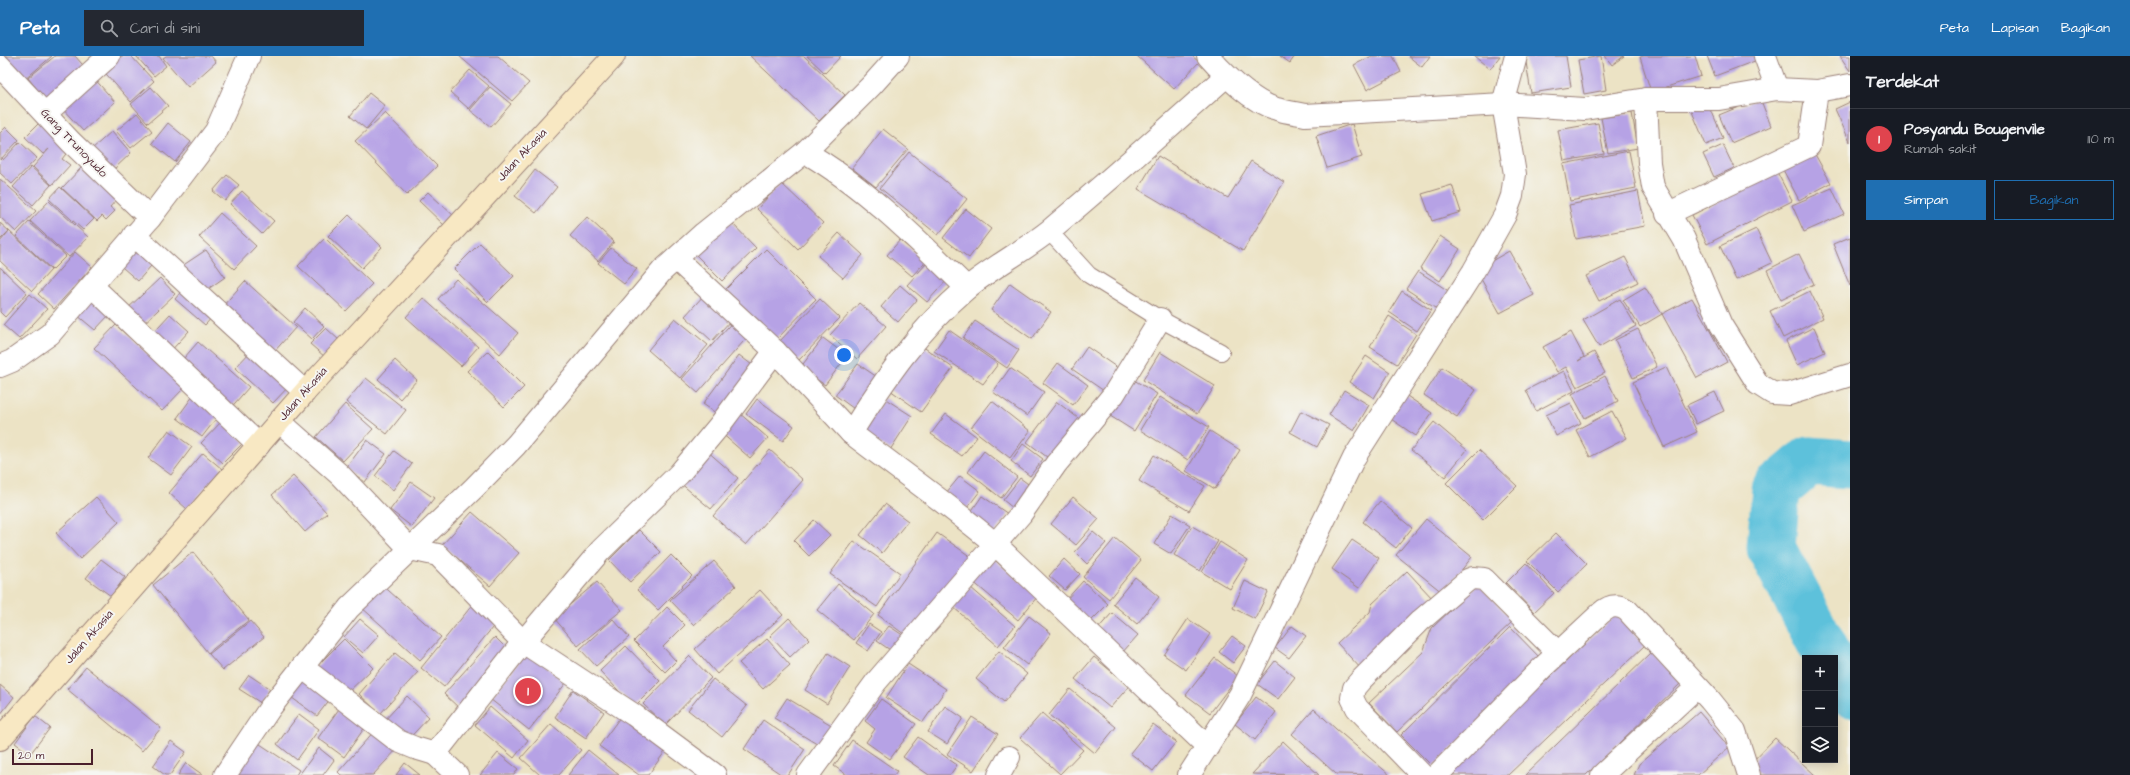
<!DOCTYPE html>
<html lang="id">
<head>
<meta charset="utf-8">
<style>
  :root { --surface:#171b24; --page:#242831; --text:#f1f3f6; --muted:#9ea1a6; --line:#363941; --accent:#1f6fb2 }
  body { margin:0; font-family:"Architects Daughter",sans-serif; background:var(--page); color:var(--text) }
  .controls { position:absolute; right:12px; bottom:12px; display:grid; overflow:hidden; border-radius:0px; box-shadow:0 2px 10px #0003 }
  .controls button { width:36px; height:36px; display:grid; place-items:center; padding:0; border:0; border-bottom:1px solid var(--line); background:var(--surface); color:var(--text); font:20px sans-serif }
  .scale { position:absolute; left:12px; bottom:10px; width:81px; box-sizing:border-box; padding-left:4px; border:2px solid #4a1f2b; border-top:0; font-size:11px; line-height:14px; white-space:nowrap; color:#4a1f2b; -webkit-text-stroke:3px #f6f6f2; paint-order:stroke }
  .you { position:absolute; left:844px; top:299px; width:14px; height:14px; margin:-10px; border:3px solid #fff; border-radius:50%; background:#1a73e8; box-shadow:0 0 0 6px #1a73e833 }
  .badge { display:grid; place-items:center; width:26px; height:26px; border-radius:50%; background:var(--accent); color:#fff; font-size:13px; font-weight:700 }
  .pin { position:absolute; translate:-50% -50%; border:2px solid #fff; box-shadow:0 1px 4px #0006 }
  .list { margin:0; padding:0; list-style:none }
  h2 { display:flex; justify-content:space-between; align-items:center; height:52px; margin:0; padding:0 16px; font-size:17px }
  h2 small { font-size:13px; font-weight:400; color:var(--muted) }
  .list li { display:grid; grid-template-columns:26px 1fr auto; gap:12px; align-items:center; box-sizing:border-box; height:60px; padding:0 16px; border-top:1px solid var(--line) }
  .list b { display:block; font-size:15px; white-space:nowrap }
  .list p { margin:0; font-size:13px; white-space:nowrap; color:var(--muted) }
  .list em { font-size:13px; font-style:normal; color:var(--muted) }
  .actions { display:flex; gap:8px; padding:12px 16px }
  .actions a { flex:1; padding:9px 0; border:1px solid var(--accent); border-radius:0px; text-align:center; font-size:14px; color:var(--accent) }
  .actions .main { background:var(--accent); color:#fff }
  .icon { flex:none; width:22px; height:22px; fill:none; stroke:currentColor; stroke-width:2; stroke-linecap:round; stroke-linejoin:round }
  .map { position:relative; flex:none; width:1850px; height:719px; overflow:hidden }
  header { display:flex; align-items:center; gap:24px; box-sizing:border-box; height:56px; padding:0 20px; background:var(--accent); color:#fff }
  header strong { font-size:19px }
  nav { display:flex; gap:22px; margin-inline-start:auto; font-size:14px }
  .search { width:280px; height:36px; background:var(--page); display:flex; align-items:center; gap:10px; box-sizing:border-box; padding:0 14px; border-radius:0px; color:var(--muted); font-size:15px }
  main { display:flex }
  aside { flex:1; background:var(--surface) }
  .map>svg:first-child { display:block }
</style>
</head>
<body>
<header>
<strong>Peta</strong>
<div class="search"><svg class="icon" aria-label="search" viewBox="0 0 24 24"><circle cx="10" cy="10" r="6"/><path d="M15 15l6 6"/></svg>Cari di sini</div>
<nav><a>Peta</a><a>Lapisan</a><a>Bagikan</a></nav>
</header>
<main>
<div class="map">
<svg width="1850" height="719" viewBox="0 0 1850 719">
  <rect width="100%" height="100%" fill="#f6f6f2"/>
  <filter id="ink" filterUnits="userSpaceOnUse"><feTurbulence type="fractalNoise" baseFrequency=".025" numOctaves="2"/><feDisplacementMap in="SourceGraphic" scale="8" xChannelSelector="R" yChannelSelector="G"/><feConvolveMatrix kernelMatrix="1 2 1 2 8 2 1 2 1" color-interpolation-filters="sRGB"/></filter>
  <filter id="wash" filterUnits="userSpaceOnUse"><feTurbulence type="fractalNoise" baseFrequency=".012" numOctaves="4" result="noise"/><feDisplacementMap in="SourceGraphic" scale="16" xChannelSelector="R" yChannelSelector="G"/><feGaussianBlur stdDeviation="0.9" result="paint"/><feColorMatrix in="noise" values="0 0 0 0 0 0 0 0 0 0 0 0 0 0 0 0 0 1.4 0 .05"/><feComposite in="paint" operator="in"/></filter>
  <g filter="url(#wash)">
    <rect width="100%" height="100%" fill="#ece3c5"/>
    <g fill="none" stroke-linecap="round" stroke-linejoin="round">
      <g stroke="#5dc1db" stroke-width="49">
        <path d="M1829,602L1771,492L1776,433L1809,405L1850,408"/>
        <path d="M1835,612L1850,637"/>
      </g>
    </g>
    <g id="blocks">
      <g fill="#b6a2e5">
        <path d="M2,0H52L23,25Z"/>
        <path d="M55,0H75L89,16L50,49L28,22Z"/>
        <path d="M110,0H131L154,25L131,46L99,10Z"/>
        <path d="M136,0H159L166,10L154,20Z"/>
        <path d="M166,0H211L216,6L188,31L163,2Z"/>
        <path d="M459,0H498L529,27L512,45Z"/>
        <path d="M750,0H804L845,39L819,65Z"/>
        <path d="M807,0H841L825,17Z"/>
        <path d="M1137,0H1192L1199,6L1174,33Z"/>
        <path d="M1280,0H1295L1290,7Z"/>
        <path d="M1372,0H1393L1401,16L1367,34L1354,9Z"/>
        <path d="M1408,0H1430L1422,11Z"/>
        <path d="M1474,0H1500L1490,13Z"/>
        <path d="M1525,0H1566L1571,31L1531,37Z"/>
        <path d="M1601,0L1606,34L1584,38L1578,4Z"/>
        <path d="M1605,0H1624L1612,9Z"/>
        <path d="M1644,0H1695L1701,20L1651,36L1640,1Z"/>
        <path d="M1707,0H1759L1760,3L1715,20Z"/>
        <path d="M1840,0H1850V15Z"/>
        <path d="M470,14L489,30L469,53L450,36Z"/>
        <path d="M93,21L115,46L83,75L60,50Z"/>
        <path d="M151,31L168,50L148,67L131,48Z"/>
        <path d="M490,31L511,48L491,71L470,54Z"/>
        <path d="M369,37L385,50L366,73L350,60Z"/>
        <path d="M1760,42L1771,70L1731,87L1719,59Z"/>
        <path d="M1707,44L1723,82L1706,89L1690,51Z"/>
        <path d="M1850,46V86L1835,53Z"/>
        <path d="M137,57L152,75L131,92L116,75Z"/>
        <path d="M385,57L437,110L407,139L355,85Z"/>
        <path d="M1632,57L1638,92L1608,97L1601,62Z"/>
        <path d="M41,65L69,94L62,103L70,109L52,129L33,111L49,93L43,98L25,81Z"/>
        <path d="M168,67L191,86L175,106L152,87Z"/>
        <path d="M1598,67L1604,98L1564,105L1558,74Z"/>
        <path d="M1352,68L1362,101L1327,112L1316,80Z"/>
        <path d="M6,71L19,84L0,104V77Z"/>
        <path d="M883,73L908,93L876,131L852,112Z"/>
        <path d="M112,75L131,97L112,115L92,93Z"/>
        <path d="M20,86L37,102L12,128L0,117V107Z"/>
        <path d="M1723,89L1734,112L1714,121L1703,98Z"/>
        <path d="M1812,93L1831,127L1799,144L1781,110Z"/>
        <path d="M1629,95L1636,132L1570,145L1563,108Z"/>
        <path d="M909,96L967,143L938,179L880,132Z"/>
        <path d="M1158,100L1228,142L1251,105L1284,126L1243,195L1138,133Z"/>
        <path d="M31,111L51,129L33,149L13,131Z"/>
        <path d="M82,111L117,143L110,151L115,155L106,164L102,160L97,165L62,132Z"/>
        <path d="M535,114L557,131L536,157L515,140Z"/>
        <path d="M1777,116L1792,145L1707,188L1692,159Z"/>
        <path d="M227,119L239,129L225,145L213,135Z"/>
        <path d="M0,123L36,155L16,176L0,161Z"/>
        <path d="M781,127L823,167L798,193L757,153Z"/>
        <path d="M1452,129L1461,156L1432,165L1422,138Z"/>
        <path d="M60,131L94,163L83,174L49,143Z"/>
        <path d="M1832,132L1844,158L1804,176L1792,149Z"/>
        <path d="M242,135L274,165L262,178L230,148Z"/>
        <path d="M1638,135L1645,170L1576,183L1569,149Z"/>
        <path d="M428,136L454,160L445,170L419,145Z"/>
        <path d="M49,145L88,181L69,201L30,165Z"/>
        <path d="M966,153L991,173L969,202L943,182Z"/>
        <path d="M220,157L256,190L234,213L199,181Z"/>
        <path d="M349,159L382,191L362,212L328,180Z"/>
        <path d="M587,161L614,186L598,205L570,180Z"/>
        <path d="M730,165L756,192L722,225L696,199Z"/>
        <path d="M29,166L66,200L52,214L16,180Z"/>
        <path d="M0,167L9,175L0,184Z"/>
        <path d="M1756,173L1772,207L1736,224L1720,190Z"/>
        <path d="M9,175L51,214L32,235L0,205V186Z"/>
        <path d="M839,177L863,199L843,222L818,200Z"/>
        <path d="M1440,180L1460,193L1440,225L1420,212Z"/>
        <path d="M1850,181V230L1833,188Z"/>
        <path d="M325,182L372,228L346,255L298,210Z"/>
        <path d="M134,183L157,203L138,225L115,205Z"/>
        <path d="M900,184L925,206L912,220L887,199Z"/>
        <path d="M480,187L514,220L488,246L454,213Z"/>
        <path d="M611,192L637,213L624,228L598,207Z"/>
        <path d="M766,193L816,243L774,286L723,236Z"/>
        <path d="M206,194L225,221L201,238L182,210Z"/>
        <path d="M1509,195L1534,239L1500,257L1476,214Z"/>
        <path d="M75,196L92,211L54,253L38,238Z"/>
        <path d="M1799,198L1814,228L1781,244L1767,214Z"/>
        <path d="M1625,201L1638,226L1599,245L1586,220Z"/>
        <path d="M927,207L947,224L927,246L907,229Z"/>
        <path d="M0,211L27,237L5,261L0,256Z"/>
        <path d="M1418,215L1450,236L1438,254L1406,233Z"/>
        <path d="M160,222L175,238L140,271L125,255Z"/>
        <path d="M456,223L518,277L500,298L438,243Z"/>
        <path d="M245,225L296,271L273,297L222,251Z"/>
        <path d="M1010,227L1051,256L1032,283L991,254Z"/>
        <path d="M900,229L917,244L898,266L881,251Z"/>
        <path d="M185,231L215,258L205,269L175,243Z"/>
        <path d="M1645,231L1662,258L1640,271L1623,244Z"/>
        <path d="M1402,235L1431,254L1417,275L1389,256Z"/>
        <path d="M1810,235L1823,262L1783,282L1770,255Z"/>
        <path d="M30,238L47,253L19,283L3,269Z"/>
        <path d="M705,238L732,263L712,285L685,260Z"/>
        <path d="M93,242L110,258L95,274L77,259Z"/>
        <path d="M423,242L478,291L461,310L406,261Z"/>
        <path d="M1692,242L1727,306L1697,322L1662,258Z"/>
        <path d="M820,243L840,262L798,305L778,287Z"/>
        <path d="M1620,243L1636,270L1599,291L1583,264Z"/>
        <path d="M859,247L886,270L857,303L830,279Z"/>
        <path d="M305,252L324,270L312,283L293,266Z"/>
        <path d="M170,258L189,275L168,298L149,281Z"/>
        <path d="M1389,260L1416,278L1397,308L1370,291Z"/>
        <path d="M675,262L708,289L680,322L648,294Z"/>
        <path d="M735,263L751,277L698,337L682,323Z"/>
        <path d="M975,265L1019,294L1007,312L963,282Z"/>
        <path d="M116,269L184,332L162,355L94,292Z"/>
        <path d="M1814,271L1825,296L1797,309L1786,285Z"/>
        <path d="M326,272L340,285L325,301L310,288Z"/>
        <path d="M1638,273L1657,311L1633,322L1615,284Z"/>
        <path d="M949,274L998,308L983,328L934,295Z"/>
        <path d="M1571,276L1584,301L1578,305L1594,296L1605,317L1577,331L1566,311L1557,316L1543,291Z"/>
        <path d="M823,282L847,300L825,329L800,312Z"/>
        <path d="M198,286L249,331L228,355L177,310Z"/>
        <path d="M922,290L953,312L921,356L890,334Z"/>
        <path d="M1087,291L1122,315L1107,337L1072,313Z"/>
        <path d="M252,294L290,329L273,347L235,312Z"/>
        <path d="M488,295L524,331L504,351L467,315Z"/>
        <path d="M1160,296L1215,330L1197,358L1143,324Z"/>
        <path d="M739,299L756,312L720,360L703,348Z"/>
        <path d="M1366,300L1390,316L1374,342L1349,326Z"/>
        <path d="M395,304L417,324L400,343L378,323Z"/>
        <path d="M1058,307L1088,329L1073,349L1043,327Z"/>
        <path d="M858,308L880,323L857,355L835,339Z"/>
        <path d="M1442,311L1476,334L1457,361L1424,339Z"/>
        <path d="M1666,311L1697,376L1664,391L1633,326Z"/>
        <path d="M1010,312L1044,336L1027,360L993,336Z"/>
        <path d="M1564,315L1574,335L1536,355L1526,334Z"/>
        <path d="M1605,320L1618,345L1585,362L1572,338Z"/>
        <path d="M1129,321L1157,338L1134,375L1107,358Z"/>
        <path d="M366,322L406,354L387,378L346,346Z"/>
        <path d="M1344,334L1369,349L1354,375L1329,359Z"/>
        <path d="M1715,336L1724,355L1696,368L1687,349Z"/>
        <path d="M1404,338L1432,357L1416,380L1388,361Z"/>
        <path d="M193,340L219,359L202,381L177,362Z"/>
        <path d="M1160,341L1209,371L1188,404L1140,374Z"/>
        <path d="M884,342L912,360L890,394L862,376Z"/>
        <path d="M757,343L794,370L783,385L746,358Z"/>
        <path d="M992,345L1030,375L1010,402L971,372Z"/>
        <path d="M1057,346L1082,365L1051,404L1027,386Z"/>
        <path d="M1571,347L1581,367L1556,380L1546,359Z"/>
        <path d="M345,348L373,373L343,405L316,381Z"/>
        <path d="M1301,355L1329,369L1317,391L1290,376Z"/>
        <path d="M1612,355L1627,382L1590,401L1576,374Z"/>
        <path d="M738,356L768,382L750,402L720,376Z"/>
        <path d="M946,358L977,381L962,400L931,378Z"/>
        <path d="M222,365L244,386L223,407L201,387Z"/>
        <path d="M1434,366L1467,394L1445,421L1411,394Z"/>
        <path d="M169,374L192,391L171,419L148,402Z"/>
        <path d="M1210,375L1240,394L1215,433L1186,415Z"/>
        <path d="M367,384L386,398L365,426L346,412Z"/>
        <path d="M1023,388L1043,403L1030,420L1011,405Z"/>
        <path d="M706,394L738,422L711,453L679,426Z"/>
        <path d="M770,394L803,424L746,489L713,460Z"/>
        <path d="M1479,394L1517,430L1483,464L1446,427Z"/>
        <path d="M394,395L412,408L393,434L375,420Z"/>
        <path d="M984,395L1017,421L1001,442L968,416Z"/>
        <path d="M203,397L222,413L187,453L169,437Z"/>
        <path d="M1154,399L1205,430L1189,455L1139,425Z"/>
        <path d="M293,420L327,457L305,476L272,439Z"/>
        <path d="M960,420L980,435L967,452L946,437Z"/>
        <path d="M1020,422L1035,433L1018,456L1003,444Z"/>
        <path d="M411,426L434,442L412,471L390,454Z"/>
        <path d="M982,440L1008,458L993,479L968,460Z"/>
        <path d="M96,441L119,466L80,503L56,477Z"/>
        <path d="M1073,441L1099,463L1076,489L1051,468Z"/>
        <path d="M1380,445L1412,472L1396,492L1363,466Z"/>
        <path d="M885,448L908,465L882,497L860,479Z"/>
        <path d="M472,456L519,497L490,530L442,489Z"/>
        <path d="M1172,458L1190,469L1171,498L1154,488Z"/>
        <path d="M1426,463L1472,501L1443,537L1396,499Z"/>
        <path d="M814,464L830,479L809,500L794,485Z"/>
        <path d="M1192,470L1218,485L1200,515L1174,499Z"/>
        <path d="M639,474L661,496L630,526L609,504Z"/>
        <path d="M1093,476L1106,487L1087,508L1075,496Z"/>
        <path d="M937,477L971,501L912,584L878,559Z"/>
        <path d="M1556,477L1587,508L1558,536L1527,505Z"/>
        <path d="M1115,482L1141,504L1109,543L1083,521Z"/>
        <path d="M1352,484L1379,502L1359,532L1332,513Z"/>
        <path d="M854,485L900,517L877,551L830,518Z"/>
        <path d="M1220,486L1248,504L1230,533L1202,516Z"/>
        <path d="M193,496L249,564L208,597L153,529Z"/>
        <path d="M671,499L692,520L658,554L637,534Z"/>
        <path d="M991,501L1038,540L1018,564L971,524Z"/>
        <path d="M101,503L125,521L111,540L86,522Z"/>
        <path d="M1064,503L1080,518L1065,534L1049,520Z"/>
        <path d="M714,505L736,530L694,569L670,544Z"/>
        <path d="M1526,507L1554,537L1534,556L1506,527Z"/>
        <path d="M1407,515L1433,543L1363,615L1337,587L1370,556L1372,548Z"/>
        <path d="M1135,521L1159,541L1137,568L1113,548Z"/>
        <path d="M1083,525L1108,548L1089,567L1065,545Z"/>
        <path d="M1245,525L1268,536L1255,563L1233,552Z"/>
        <path d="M597,526L622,554L578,590L554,562Z"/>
        <path d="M380,527L441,581L420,604L360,550Z"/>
        <path d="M838,528L874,558L854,584L817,554Z"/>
        <path d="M1478,528L1513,565L1397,676L1369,647L1423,596L1432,572Z"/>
        <path d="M970,531L1015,570L998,590L953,551Z"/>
        <path d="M760,534L783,559L717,618L695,593Z"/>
        <path d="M474,547L497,566L444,631L421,612Z"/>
        <path d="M667,551L685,569L663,591L676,605L665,616L634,585Z"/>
        <path d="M1112,557L1138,579L1121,598L1095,576Z"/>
        <path d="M1616,558L1645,589L1508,719H1447Z"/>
        <path d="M1029,560L1051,577L1027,609L1004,591Z"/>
        <path d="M789,562L809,583L790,601L770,580Z"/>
        <path d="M360,563L379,579L363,597L344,581Z"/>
        <path d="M613,563L629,581L596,610L580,593Z"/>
        <path d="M1188,563L1210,578L1186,614L1164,599Z"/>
        <path d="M250,565L264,581L223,614L209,598Z"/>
        <path d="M869,568L881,576L868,595L856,587Z"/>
        <path d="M889,570L907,582L896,598L877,585Z"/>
        <path d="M1292,570L1306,580L1289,602L1275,592Z"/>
        <path d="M1510,571L1542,604L1433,711L1401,679Z"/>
        <path d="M1232,580L1246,590L1233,607L1219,596Z"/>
        <path d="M495,581L510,596L459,652L444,638Z"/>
        <path d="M344,583L373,612L343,641L315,612Z"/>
        <path d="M767,583L790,609L763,633L739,607Z"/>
        <path d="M626,590L660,625L634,651L600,615Z"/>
        <path d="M999,595L1027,618L1004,646L976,623Z"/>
        <path d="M527,596L566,627L529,674L490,643Z"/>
        <path d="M1652,596L1681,627L1586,719H1525Z"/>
        <path d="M395,597L418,616L380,658L359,638Z"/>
        <path d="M828,597L850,611L827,648L805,634Z"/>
        <path d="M690,600L711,622L665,669L643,648Z"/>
        <path d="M1094,601L1129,630L1110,652L1075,623Z"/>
        <path d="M1215,602L1238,620L1210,657L1186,639Z"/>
        <path d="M1275,605L1295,621L1278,643L1257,628Z"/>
        <path d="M908,608L946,633L923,666L886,642Z"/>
        <path d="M86,611L161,672L142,695L67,633Z"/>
        <path d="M305,616L334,638L317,660L288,639Z"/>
        <path d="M249,619L270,633L261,647L239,633Z"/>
        <path d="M713,623L747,650L722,681L688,654Z"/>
        <path d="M0,629L14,641L0,659Z"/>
        <path d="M1070,633L1116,671L1095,697L1049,659Z"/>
        <path d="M573,634L604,656L586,682L555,661Z"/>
        <path d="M407,640L429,661L405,687L383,666Z"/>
        <path d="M1256,641L1276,656L1255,684L1235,668Z"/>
        <path d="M787,642L833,670L820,690L774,662Z"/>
        <path d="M881,643L916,668L890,703L866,686L875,673L865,665Z"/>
        <path d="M344,646L370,664L344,701L318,682Z"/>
        <path d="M945,650L963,662L947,688L928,676Z"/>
        <path d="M490,651L528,684L514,702L475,669Z"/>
        <path d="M1314,653L1336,673L1390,719L1336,718L1292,678Z"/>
        <path d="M1699,656L1729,691L1698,719H1634L1639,708Z"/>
        <path d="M1042,657L1083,694L1060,718L1020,682Z"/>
        <path d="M299,658L319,673L297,704L277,688Z"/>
        <path d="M35,660L50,672L30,698L15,687Z"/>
        <path d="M621,660L667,693L648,719H639L599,690Z"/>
        <path d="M972,661L998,678L973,715L947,698Z"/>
        <path d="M763,664L805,693L788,719H782L744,693Z"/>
        <path d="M551,668L581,694L559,719H540L521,702Z"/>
        <path d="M1153,668L1176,686L1153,715L1130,697Z"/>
        <path d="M376,673L398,692L373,719H341L338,716Z"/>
        <path d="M918,681L957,709L950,719H929L903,701Z"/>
        <path d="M1775,682L1815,719H1761L1749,709Z"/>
        <path d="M254,684L299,714L296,719H230Z"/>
        <path d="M852,684L897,715L894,719H847L834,710Z"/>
        <path d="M171,685L186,696L170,719H165L153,710Z"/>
        <path d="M1283,685L1305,706L1319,719L1252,718Z"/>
        <path d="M319,692L334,704L323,719H299Z"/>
        <path d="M588,694L619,719H568Z"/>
        <path d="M498,697L518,713L514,719H480Z"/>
        <path d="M186,707L203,719H178Z"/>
        <path d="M405,707L420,719H396Z"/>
      </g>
    </g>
  </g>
  <g filter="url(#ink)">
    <use href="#blocks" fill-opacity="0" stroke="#9b8178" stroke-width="1"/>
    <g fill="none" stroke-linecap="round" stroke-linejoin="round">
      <g stroke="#9b8178" stroke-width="18">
        <path id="lane" d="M1049,175L1089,219L1160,263L1221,296"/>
      </g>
      <g stroke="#9b8178" stroke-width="24">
        <g id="street">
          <path d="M1208,0C1225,19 1251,46 1277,53C1286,56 1295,57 1305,59L1503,48L1585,53L1646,43H1719L1777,33L1817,35L1850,29"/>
          <path d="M1765,0L1777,33"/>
          <path d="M0,10L71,86L150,162"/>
          <path d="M1646,43L1649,107L1653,131L1684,183L1721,269L1758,328L1772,337L1789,338L1850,319"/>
          <path d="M46,57L109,0"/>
          <path d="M805,96L872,29L898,0"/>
          <path d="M1667,158L1809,90L1817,35"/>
          <path d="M134,179L305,336"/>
          <path d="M676,203L775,295L851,377"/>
          <path d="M92,230L259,389"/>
          <path d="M0,310L12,305L50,278L150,162L216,75L249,0"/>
          <path d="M279,365L340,419L410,493L438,499L523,586L634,659L715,719"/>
          <path d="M302,611L398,685L415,692L435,698"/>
          <path d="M1208,691L994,487C948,448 899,414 851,377C884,324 919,273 966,233C992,211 1024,195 1050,174C1110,124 1168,72 1226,20"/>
          <path d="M225,719L270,652L349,552L474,432L516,389L662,215L704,177L805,96C863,129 920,186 967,232"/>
          <path d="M457,719L435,698L523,586L601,494L679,418L719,370L775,295"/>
          <path d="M808,719L876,626L1021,458L1056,408L1114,338L1160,263"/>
          <path d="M999,719L1009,701"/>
          <path d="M1189,719L1240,639L1354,402L1473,216L1505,159L1512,140L1515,118L1503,48L1516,0"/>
          <path d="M1422,719L1357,652L1352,642L1354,632L1360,625L1420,565L1468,524L1473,522L1484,523L1558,597"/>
          <path d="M1437,719L1542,612L1601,557C1610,549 1617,548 1627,554L1710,644L1735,675L1749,719"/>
          <path d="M1602,719L1697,631"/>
        </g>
      </g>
      <g stroke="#9b8178" stroke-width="24">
        <path id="secondary" d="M0,683L305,336L614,0"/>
      </g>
      <use href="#lane" stroke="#fff" stroke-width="16"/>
      <use href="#street" stroke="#fff" stroke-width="22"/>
      <use href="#secondary" stroke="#f8e8c3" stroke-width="22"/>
    </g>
  </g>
  <g text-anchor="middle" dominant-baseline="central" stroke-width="4" stroke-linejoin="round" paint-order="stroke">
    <g font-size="12" fill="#4a1f2b" stroke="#f6f6f2">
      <text transform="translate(74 87) rotate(46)">Gang Trunoyudo</text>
      <text transform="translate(522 99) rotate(-47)">Jalan Akasia</text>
      <text transform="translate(303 338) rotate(-49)">Jalan Akasia</text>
      <text transform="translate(89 581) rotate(-49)">Jalan Akasia</text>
    </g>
  </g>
</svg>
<div class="controls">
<button>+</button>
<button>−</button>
<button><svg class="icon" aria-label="layers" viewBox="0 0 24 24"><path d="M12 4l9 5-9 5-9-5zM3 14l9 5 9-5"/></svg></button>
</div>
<div class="scale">20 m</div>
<div class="you"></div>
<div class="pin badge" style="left:528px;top:635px;background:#e0444e">1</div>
</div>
<aside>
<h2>Terdekat<small></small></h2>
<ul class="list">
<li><span class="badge" style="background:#e0444e">1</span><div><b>Posyandu Bougenvile</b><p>Rumah sakit</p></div><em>110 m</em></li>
</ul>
<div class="actions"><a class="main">Simpan</a><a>Bagikan</a></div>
</aside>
</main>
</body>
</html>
